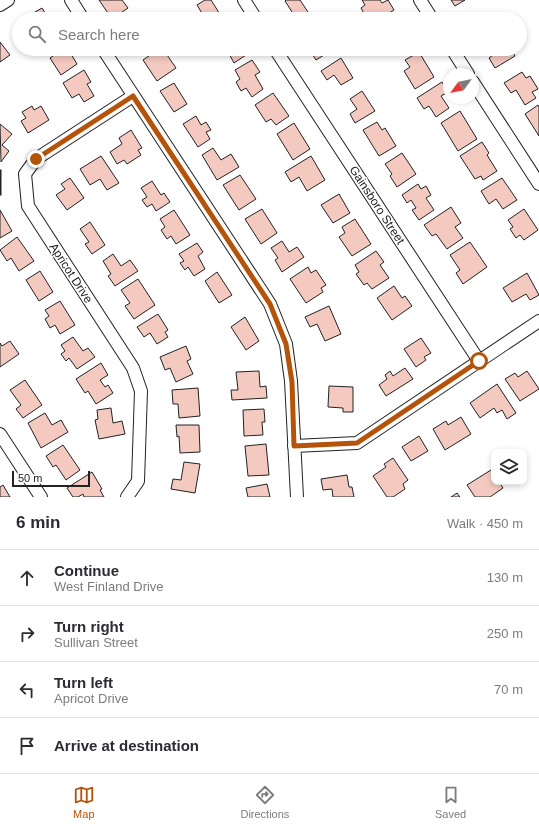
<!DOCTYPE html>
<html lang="en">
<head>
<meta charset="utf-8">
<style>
  :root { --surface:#fff; --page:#f7f7f7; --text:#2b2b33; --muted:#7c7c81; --line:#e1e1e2; --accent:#b45309 }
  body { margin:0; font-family:Helvetica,sans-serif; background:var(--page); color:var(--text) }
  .controls { position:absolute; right:12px; bottom:12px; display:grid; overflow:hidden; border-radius:8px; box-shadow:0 2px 6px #0003 }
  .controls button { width:36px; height:36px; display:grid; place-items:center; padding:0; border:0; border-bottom:1px solid var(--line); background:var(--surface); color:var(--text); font:20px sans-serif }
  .compass { position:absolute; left:443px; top:68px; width:36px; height:36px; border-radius:50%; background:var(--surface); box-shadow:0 2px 6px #0003; rotate:237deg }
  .scale { position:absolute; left:12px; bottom:10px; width:78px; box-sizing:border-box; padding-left:4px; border:2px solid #222; border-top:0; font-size:11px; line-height:14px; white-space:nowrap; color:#222; -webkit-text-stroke:3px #fff; paint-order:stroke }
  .stop { position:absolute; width:12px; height:12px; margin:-9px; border:3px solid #b45309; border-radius:50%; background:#fff }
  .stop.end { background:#b45309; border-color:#fff; box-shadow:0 1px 4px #0008 }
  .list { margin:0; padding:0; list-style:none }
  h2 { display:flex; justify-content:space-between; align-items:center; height:52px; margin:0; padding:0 16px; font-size:17px }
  h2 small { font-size:13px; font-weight:400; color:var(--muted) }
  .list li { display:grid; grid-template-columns:26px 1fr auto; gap:12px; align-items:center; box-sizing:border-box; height:56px; padding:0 16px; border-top:1px solid var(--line) }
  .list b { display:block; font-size:15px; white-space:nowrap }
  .list p { margin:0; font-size:13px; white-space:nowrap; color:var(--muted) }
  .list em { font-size:13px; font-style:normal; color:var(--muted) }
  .icon { flex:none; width:22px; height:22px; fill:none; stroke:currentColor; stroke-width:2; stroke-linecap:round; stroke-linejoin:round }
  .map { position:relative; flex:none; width:539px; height:497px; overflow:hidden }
  .search { position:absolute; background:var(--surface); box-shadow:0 2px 6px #0003; left:12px; right:12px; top:12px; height:44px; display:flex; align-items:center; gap:10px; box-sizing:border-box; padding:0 14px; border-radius:22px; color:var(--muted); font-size:15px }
  .sheet { height:276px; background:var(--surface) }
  nav { display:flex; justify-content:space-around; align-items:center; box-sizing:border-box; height:56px; border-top:1px solid var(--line); background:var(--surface); font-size:11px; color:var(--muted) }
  nav a { display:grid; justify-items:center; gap:2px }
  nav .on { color:var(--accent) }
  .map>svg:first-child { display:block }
</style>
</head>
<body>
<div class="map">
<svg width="539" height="497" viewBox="0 0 539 497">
  <rect width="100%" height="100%" fill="#fff"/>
  <g fill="#f3c9c0" stroke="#222">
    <path d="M99,0H122L128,8L112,19Z"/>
    <path d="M205,0H211L223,19H199L198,17L203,15L197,5Z"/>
    <path d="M286,0H300L312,18L288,19L294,15L285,1Z"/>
    <path d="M362,0H380L382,3L388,0L394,10L380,19H374L372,17L367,19L361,8L365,5Z"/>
    <path d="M451,0H465L455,6Z"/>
    <path d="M42,8L49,19H30L28,16Z"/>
    <path d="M0,42L10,55L0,62Z"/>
    <path d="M50,49H68L77,64L61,75L50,58L53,56Z"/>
    <path d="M159,49H163L176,68L157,81L143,60Z"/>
    <path d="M220,49H242L246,55L234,63L228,52L223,55Z"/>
    <path d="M309,49H334L316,60Z"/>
    <path d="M389,49H403L393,55Z"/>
    <path d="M489,49H511L515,56L495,68L489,58L493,55Z"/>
    <path d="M419,52L434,77L415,89L404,71L410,67L405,60Z"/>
    <path d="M341,58L353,78L341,85L334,75L327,80L321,71Z"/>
    <path d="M252,60L260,72L255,75L263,89L252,97L246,88L241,91L236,82L240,79L235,70Z"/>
    <path d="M84,70L91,82L87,84L94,96L84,102L79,94L72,98L63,83Z"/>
    <path d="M522,72L526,78L530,76L538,89L532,92L536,98L525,105L516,90L511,93L504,83Z"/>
    <path d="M442,82L448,92L441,96L449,108L436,117L429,106L424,109L417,98Z"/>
    <path d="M174,83L187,104L174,112L160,91Z"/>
    <path d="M362,91L375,111L355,123L350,114L357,109L350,99Z"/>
    <path d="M273,93L289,116L276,125L271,119L266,122L255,105Z"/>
    <path d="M538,105L539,107V136L525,114Z"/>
    <path d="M32,106L34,110L41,106L49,120L28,133L21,121L26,118L22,112Z"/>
    <path d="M460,111L477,139L458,151L441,123Z"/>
    <path d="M196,116L201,125L206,122L211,130L206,132L210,139L198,147L183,124Z"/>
    <path d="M377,122L382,130L385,128L396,146L379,156L363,130Z"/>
    <path d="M294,123L310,149L293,160L277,134Z"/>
    <path d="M0,124L12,134L2,145L9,151L1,162Z"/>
    <path d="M131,130L142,148L138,150L141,155L127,164L124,160L117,164L110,152L122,144L119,138Z"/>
    <path d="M482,142L489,153L487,155L497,171L483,180L481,176L475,179L460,156Z"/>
    <path d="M213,148L221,160L231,154L239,167L217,180L202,155Z"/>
    <path d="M402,153L416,174L397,187L390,176L392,174L385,164Z"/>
    <path d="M101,156L119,183L107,190L100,179L90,185L80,169Z"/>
    <path d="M311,156L325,180L307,191L299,177L291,182L285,172Z"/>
    <rect x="0" y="170" width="1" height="25"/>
    <path d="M240,175L256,199L239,210L223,185Z"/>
    <path d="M70,178L84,198L67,210L56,195L65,189L61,184Z"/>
    <path d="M502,178L517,200L503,209L496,199L489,204L481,191Z"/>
    <path d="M152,181L161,195L164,193L170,202L156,211L152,204L147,207L142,200L147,197L141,188Z"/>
    <path d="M418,184L421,189L426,186L431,195L426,198L434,210L419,220L412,210L416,208L411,200L407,203L402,195Z"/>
    <path d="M339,194L350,213L333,223L321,205Z"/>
    <path d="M451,207L461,223L455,227L463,238L447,249L436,234L432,236L424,225Z"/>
    <path d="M262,209L277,233L261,244L245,219Z"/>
    <path d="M524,209L538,230L524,240L520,235L516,238L510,229L513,227L508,220Z"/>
    <path d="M0,210L12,231L0,238Z"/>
    <path d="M174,210L190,235L176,244L171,236L167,239L161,230L165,227L160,219Z"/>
    <path d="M355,219L371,244L352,256L339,237L345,233L342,227Z"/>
    <path d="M90,222L105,245L92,254L85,244L89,242L80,229Z"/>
    <path d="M17,237L34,261L19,271L11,258L7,261L0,250Z"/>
    <path d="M282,241L289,252L297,247L304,257L282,272L275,260L278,258L271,248Z"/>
    <path d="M470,242L487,267L463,284L456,273L460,270L450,255Z"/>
    <path d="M197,243L203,252L198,256L205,269L194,276L188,267L185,270L180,263L184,261L179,254Z"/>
    <path d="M376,251L384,262L380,265L389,278L372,289L367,283L364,285L356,274L359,272L355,265Z"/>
    <path d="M113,254L121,266L130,260L138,271L115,286L108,276L111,274L103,261Z"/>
    <path d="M308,267L311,273L316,270L326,285L321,288L323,292L306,303L290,279Z"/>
    <path d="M40,271L53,292L39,301L26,280Z"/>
    <path d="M217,272L232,295L219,303L205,281Z"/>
    <path d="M527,273L539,295L530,300L526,294L512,302L503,288Z"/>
    <path d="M138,279L155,305L134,319L125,306L130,303L121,290Z"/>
    <path d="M394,286L402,298L405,296L412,306L392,320L377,298Z"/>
    <path d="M60,301L75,325L60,334L55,325L50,328L45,319L49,316L45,310Z"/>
    <path d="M329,306L341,334L325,341L317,324L310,327L305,317Z"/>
    <path d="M158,314L168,330L165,332L168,337L157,344L150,333L144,337L137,327Z"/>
    <path d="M245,317L259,341L246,350L231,327Z"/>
    <path d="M73,337L83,351L88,348L95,357L77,369L69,358L66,361L61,354L65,351L61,345Z"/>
    <path d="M421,338L431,353L424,357L426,360L416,367L404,349Z"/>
    <path d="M10,341L19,354L0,367V343L2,346Z"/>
    <path d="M186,346L191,359L187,361L193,374L176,382L170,368L165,370L160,357Z"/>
    <path d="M101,363L108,375L100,380L105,387L108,385L113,393L96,404L88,391L85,393L76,379Z"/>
    <path d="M405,368L413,379L386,396L379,385L387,379L385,375L390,371L393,376Z"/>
    <path d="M259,371L260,387L266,386L267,398L232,400L231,390H238L236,372Z"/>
    <path d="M527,371L539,389L520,401L505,379L515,373L518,377Z"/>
    <path d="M25,380L42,405L23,418L16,409L21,405L10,390Z"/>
    <path d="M497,384L516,413L507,419L502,410L497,413L494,408L480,418L470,403Z"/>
    <path d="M329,386L353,387V412H343V408L328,407Z"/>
    <path d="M198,388L200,416L179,418L178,404H173L172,390Z"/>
    <path d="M111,408L113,423L122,421L125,434L99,439L95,420L98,419L97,410Z"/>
    <path d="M264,409L265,422H262L263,435L244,436L243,410Z"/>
    <path d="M45,413L52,425L61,420L68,432L41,448L28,423Z"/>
    <path d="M461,417L471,434L445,450L433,429L446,421L448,425Z"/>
    <path d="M176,425H199L200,452L180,453L179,436L177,437Z"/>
    <path d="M419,436L428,451L411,461L402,447Z"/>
    <path d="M266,444L269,475L248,476L245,446Z"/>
    <path d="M63,445L80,470L66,480L56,465L53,467L46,456Z"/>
    <path d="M393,458L408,480L403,484L405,489L393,497H387L373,476L386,467L384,464Z"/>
    <path d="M184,462L200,464L195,493L171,489L173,479L181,480Z"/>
    <path d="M491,470L494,474V482H499L503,488L490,497H475L467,485Z"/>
    <path d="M92,472L102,489L100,490L104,497H84L83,494L78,497H73L67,488Z"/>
    <path d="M347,475L349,487H352L354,497H333L332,489L323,490L321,479Z"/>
    <path d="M267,484L270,497H248L246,488Z"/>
    <path d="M3,485L10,497H0V487Z"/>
    <path d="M457,493L460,497H451Z"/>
  </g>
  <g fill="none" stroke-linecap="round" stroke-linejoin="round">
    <g stroke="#222" stroke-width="14">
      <g id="minor">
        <path d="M71,0L83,19"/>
        <path d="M244,0L256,19"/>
        <path d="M420,0L432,19"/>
        <path d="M0,5L8,0"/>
        <path d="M103,49L270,304L286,344L291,381L297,497"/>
        <path d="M275,49L479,361"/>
        <path d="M452,49L468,74"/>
        <path d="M473,82L539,184"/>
        <path d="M0,434L41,497"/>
        <path d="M294,446L357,443L539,321"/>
        <path d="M127,497L138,481L141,391L133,368L28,206L25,174L36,159L133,96"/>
      </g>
    </g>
    <use href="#minor" stroke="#fff" stroke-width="12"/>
  </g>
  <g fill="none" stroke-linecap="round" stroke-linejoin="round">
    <path stroke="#b45309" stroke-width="5" d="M36,159L133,96L270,304L286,344L292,382L294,446L357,443L479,361"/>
  </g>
  <g text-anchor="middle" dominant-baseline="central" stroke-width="3" stroke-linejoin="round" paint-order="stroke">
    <g font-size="12" fill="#222" stroke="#fff">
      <text transform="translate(377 205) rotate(57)">Gainsboro Street</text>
      <text transform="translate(71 273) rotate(57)">Apricot Drive</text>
    </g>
  </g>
</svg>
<div class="controls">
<button><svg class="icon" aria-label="layers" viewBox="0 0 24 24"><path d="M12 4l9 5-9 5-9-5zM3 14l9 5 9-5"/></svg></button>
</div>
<svg class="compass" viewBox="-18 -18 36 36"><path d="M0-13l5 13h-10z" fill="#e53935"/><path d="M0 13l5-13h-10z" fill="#7c7c81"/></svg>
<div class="scale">50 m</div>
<div class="stop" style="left:479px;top:361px"></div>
<div class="stop end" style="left:36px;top:159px"></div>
<div class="search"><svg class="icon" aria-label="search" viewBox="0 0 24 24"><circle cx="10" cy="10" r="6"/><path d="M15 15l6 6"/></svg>Search here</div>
</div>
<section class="sheet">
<h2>6 min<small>Walk · 450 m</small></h2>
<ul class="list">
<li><svg class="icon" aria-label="ahead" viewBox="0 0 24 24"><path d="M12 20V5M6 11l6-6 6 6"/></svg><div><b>Continue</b><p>West Finland Drive</p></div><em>130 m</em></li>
<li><svg class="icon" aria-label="right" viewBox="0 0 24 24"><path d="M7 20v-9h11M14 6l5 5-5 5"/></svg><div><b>Turn right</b><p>Sullivan Street</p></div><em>250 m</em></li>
<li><svg class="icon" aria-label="left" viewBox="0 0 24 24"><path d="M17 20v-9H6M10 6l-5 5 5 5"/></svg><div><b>Turn left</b><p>Apricot Drive</p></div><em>70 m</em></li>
<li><svg class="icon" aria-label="arrive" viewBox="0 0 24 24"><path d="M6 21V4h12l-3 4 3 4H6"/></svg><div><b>Arrive at destination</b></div></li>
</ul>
</section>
<nav>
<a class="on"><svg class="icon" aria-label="map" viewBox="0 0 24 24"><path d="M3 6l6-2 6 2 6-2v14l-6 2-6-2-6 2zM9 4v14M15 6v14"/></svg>Map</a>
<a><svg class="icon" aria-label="directions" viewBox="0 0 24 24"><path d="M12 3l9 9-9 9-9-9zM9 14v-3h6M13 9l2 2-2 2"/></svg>Directions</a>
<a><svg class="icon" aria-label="saved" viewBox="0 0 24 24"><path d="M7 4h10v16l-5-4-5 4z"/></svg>Saved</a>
</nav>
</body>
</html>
